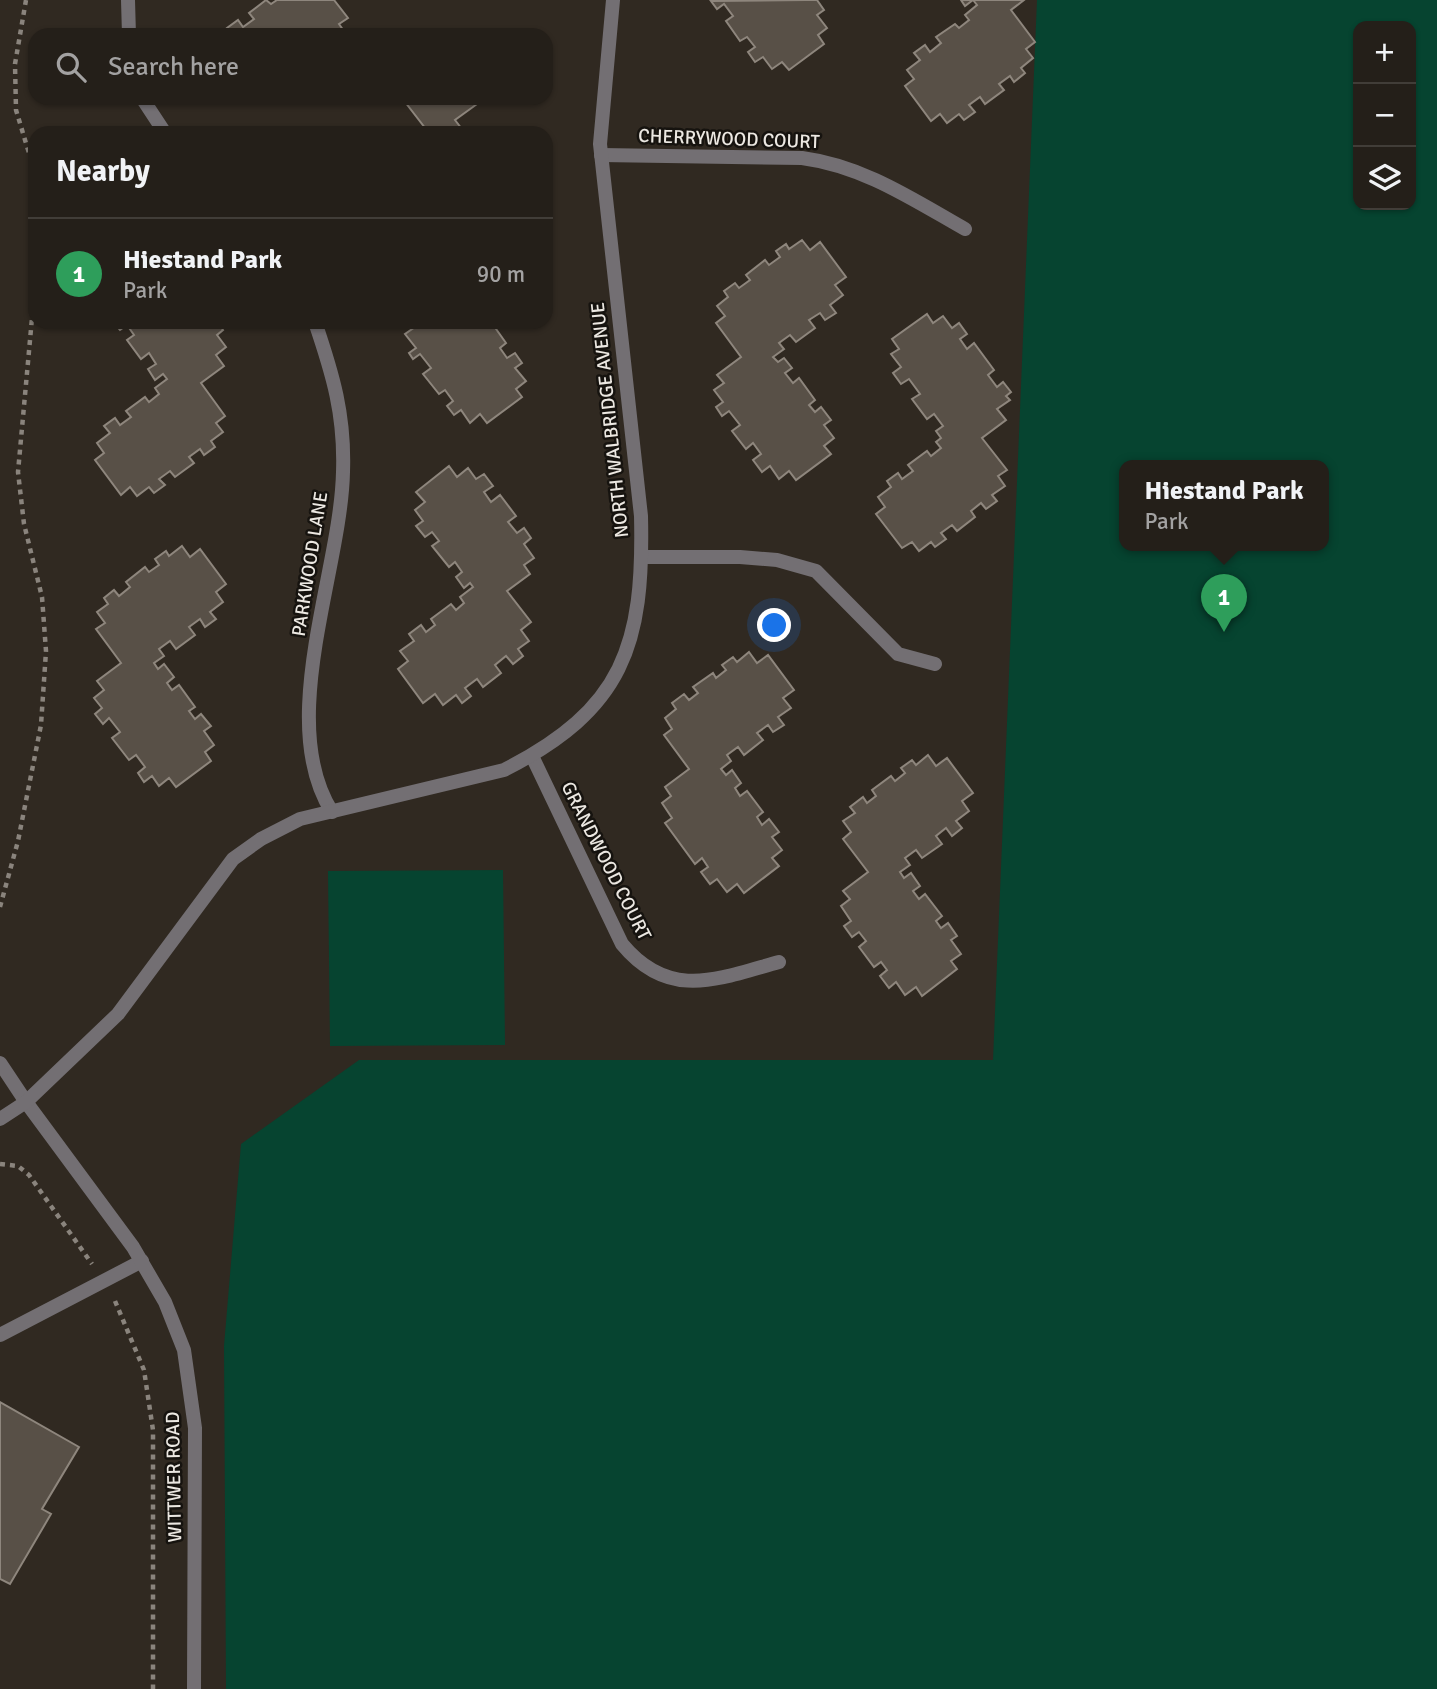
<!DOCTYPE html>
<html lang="en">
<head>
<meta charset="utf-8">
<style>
  :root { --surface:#241f19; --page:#302c26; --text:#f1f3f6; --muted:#a3a2a2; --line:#413d38; --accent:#ea580c }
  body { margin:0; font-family:Signika,sans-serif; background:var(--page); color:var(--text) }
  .controls { position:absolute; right:21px; top:21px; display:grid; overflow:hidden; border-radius:14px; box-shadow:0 2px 5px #0004 }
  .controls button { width:63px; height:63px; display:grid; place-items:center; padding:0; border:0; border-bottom:2px solid var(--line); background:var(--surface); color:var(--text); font:35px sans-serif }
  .you { position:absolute; left:775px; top:626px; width:24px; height:24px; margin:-18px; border:5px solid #fff; border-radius:50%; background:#1a73e8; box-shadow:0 0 0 10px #1a73e833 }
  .badge { display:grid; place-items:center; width:46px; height:46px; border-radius:50%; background:var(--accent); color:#fff; font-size:23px; font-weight:700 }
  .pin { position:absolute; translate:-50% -58px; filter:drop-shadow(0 2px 4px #0008) }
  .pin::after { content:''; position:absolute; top:37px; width:24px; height:21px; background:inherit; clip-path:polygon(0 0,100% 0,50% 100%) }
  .popup { position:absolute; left:1119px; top:460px; width:210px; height:91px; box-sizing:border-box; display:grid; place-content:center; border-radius:14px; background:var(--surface); filter:drop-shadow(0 2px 5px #0005); font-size:23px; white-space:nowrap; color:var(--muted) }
  .popup b { font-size:26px; color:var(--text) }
  .popup::after { content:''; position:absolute; left:50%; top:100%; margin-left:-14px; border:14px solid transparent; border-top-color:var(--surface) }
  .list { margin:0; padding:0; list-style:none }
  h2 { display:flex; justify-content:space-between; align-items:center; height:91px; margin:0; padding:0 28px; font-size:30px }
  h2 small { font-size:23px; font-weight:400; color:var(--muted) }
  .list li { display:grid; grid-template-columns:46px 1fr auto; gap:21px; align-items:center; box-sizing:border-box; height:112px; padding:0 28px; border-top:2px solid var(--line) }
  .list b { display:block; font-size:26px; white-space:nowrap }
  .list p { margin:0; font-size:23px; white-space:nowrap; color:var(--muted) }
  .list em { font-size:23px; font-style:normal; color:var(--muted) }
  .icon { flex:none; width:38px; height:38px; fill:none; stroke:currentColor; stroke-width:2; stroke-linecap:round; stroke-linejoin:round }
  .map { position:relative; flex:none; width:1437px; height:1689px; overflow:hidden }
  .search { position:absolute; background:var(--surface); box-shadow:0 2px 5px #0004; left:28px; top:28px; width:525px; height:77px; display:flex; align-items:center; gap:18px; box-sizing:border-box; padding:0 24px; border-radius:21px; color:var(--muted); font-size:26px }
  .panel { position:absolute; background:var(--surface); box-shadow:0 2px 5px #0004; left:28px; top:126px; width:525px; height:203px; border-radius:21px }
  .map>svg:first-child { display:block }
</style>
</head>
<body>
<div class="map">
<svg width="1437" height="1689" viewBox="0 0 1437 1689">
  <rect width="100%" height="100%" fill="#302921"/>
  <g fill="#064430" fill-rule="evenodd">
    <path d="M1037,0H1437V1689H226L224,1346L241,1144L359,1060H993ZM1358,26H1411V205H1358ZM1124,466H1324V546H1124Z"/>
    <path d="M503,870L505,1045L330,1046L328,871Z"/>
  </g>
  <g fill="#585047" stroke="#8e867d" stroke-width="2">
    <path d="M266,0L271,4L277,0H334L348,18L339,24L346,34L232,35L227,28L238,20L243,27L254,19L249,13Z"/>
    <path d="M806,0H817L824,10L817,15L827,28L818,35L824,44L789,70L782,62L772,69L763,57L755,62L748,52L755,47L747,37L740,41L726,21L733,16L724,4L717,9L711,1Z"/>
    <path d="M961,0H1024L1011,10L1035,42L1026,49L1033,58L1021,68L1025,73L1014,82L1010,76L999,84L1004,90L985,104L980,97L969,105L975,112L964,120L959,114L947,123L940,114L931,121L905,86L914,79L907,70L920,60L914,53L925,45L930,52L941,43L936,37L955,24L959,28L969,20L965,15L977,5L973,0L965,6Z"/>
    <path d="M402,98H483L484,99L455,120L465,133H429Z"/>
    <path d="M802,240L810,250L820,242L846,277L835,285L843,295L830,305L836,313L825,320L820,313L809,320L815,328L796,342L790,335L779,343L784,349L773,357L778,362L784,358L792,368L785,373L793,383L799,378L815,400L809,405L815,412L821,407L831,420L824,425L834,438L824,446L831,454L796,480L789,471L779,479L770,466L762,472L753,460L761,454L753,443L746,449L732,431L740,425L729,411L722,416L716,407L723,402L714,390L724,383L717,375L741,357L716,323L725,316L717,306L728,297L724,291L735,283L739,288L750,280L746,275L765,260L769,265L780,257L776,251L786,244L789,249Z"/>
    <path d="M927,314L933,323L943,316L952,328L959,323L967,334L960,339L967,349L974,343L994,370L988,375L997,387L1003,382L1011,392L1006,396L1010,400L997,409L1006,420L982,438L1007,470L998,476L1005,486L992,495L997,501L986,509L981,503L971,511L975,517L957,531L952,525L941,533L946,539L935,547L931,542L919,551L912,542L902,548L876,514L885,507L878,497L891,487L887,481L898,473L902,479L913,471L908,465L927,451L931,456L941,448L936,442L941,438L936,431L943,426L934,414L927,419L912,399L920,394L909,379L901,384L893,373L901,367L891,354L899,349L892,339Z"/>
    <path d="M113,322H217L223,330L217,335L226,347L216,355L224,366L201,383L225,416L216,423L223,432L211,441L215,447L204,455L200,449L189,457L194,463L175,477L170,471L159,479L165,485L154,493L149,487L137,496L130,487L121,495L95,460L104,453L97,443L110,433L104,426L115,418L120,425L131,417L126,411L145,397L149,402L159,394L155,388L167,379L163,374L155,380L148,369L156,364L149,353L141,359L127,340L134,335L127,325L120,330Z"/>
    <path d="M411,322H480L484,327L491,322L506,343L500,348L507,358L515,353L522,363L515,368L526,381L516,389L522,397L487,423L480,414L470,423L461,410L454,415L447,406L453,401L445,390L439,394L423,374L431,368L420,354L413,359L409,353L416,348L405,334L415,327Z"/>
    <path d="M449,466L457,477L468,468L476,479L484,474L493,486L484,492L491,502L500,495L516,516L508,522L517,533L524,528L531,538L524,544L534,558L524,565L530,574L507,591L531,622L521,630L529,641L518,649L523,656L513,664L506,656L495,665L501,673L483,687L477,679L465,688L471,696L462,703L456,695L443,705L435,694L423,703L398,669L408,661L400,651L414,641L409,634L421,625L426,632L435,625L431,619L451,604L456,610L464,603L460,597L473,587L470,583L464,588L456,577L462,572L455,562L449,567L432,546L439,541L432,532L425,537L416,526L423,521L415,510L425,502L416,492Z"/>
    <path d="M182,546L190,557L200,549L226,584L216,592L223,602L210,612L216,619L205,627L200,619L189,627L195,635L176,649L170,641L159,649L164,656L154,663L158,669L164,664L174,677L167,683L172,690L179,685L195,707L189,711L195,719L201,714L211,726L204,731L214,745L205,752L211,761L176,787L169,778L159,786L152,776L144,782L138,773L145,767L136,755L129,760L112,738L120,732L109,718L103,724L95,714L102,708L94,698L104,690L97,681L121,663L96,629L105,623L97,612L108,604L104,598L114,590L119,596L130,587L126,582L145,567L149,572L159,565L155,559L166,551L169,556Z"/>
    <path d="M749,652L757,663L768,655L794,690L783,698L791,708L778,717L784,725L773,732L768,725L757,733L763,740L744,755L738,747L727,755L731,761L721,769L726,775L732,770L741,783L735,788L740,796L747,791L763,812L757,817L762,825L769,819L779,832L772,837L782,850L772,858L779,866L744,893L737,884L727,892L717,879L710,884L701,872L708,867L702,858L695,864L665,823L672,818L662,803L671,796L665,787L689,769L664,735L672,729L665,718L676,709L672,703L684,694L689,700L698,693L693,687L713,673L716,678L726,670L722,665L733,657L737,662Z"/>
    <path d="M928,755L936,766L947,758L973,793L962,801L969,811L956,821L962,828L952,836L946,828L936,836L942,844L922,858L916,850L905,858L910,865L900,872L904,878L911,873L920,886L913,891L919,899L925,894L942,916L936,921L941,928L948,923L957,936L951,940L961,954L951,961L957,969L922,996L916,987L905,995L896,982L889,988L880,976L887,970L881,962L874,967L859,947L866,941L859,932L852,937L844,926L851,921L841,906L850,899L843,891L868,872L843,839L851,832L843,821L855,813L850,807L863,797L867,803L876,796L872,790L891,776L895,781L905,773L901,768L912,760L916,765Z"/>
    <path d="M0,1402L79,1447L42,1509L51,1514L10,1584L0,1579Z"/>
  </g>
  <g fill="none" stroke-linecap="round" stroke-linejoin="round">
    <g stroke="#8a847d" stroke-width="4.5" stroke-dasharray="5 5" stroke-linecap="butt">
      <path d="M26,0L15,64L16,110L35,173"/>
      <path d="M0,907L18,841L41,725L46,651L42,597L24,524L18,472L35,285"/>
      <path d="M0,1164L18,1166L29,1175L92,1264"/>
      <path d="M115,1301L144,1370L153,1430V1689"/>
    </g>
    <g stroke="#736f73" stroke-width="14">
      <path d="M0,1063L26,1102"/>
      <path d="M0,1335L142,1261"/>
    </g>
    <g stroke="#736f73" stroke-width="14">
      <path d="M128,0L129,35"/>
      <path d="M142,98L165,133"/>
      <path d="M601,155L802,158C863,166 912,199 965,229"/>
      <path d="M315,322C333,375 345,415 343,472C341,571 275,722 332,812"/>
      <path d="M642,557H740L777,560L816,571L898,654L935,664"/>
      <path d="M532,756L622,944C669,1001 718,979 779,962"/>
      <path d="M26,1102L133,1247L165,1302L184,1350L195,1428L194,1689"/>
      <path d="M0,1119L26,1102L118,1014L233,859L261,839L300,819L504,770C624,709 644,645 641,516L600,144L613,0"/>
    </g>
  </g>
  <g text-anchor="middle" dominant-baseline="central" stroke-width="5" stroke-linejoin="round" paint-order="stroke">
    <g font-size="19" fill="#ece8e2" stroke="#16130f">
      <text transform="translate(729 139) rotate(2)">CHERRYWOOD COURT</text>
      <text transform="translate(610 420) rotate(-96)">NORTH WALBRIDGE AVENUE</text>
      <text transform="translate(310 564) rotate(-81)">PARKWOOD LANE</text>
      <text transform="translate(606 861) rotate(63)">GRANDWOOD COURT</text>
      <text transform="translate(174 1477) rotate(-91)">WITTWER ROAD</text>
    </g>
  </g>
</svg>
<div class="controls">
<button>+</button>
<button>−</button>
<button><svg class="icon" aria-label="layers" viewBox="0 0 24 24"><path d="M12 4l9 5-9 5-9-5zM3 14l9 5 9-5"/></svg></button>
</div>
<div class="you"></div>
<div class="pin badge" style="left:1224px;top:632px;background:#2e9e5b">1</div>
<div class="popup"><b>Hiestand Park</b>Park</div>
<div class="search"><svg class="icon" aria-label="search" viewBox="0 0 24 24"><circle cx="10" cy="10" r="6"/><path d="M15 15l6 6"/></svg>Search here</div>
<section class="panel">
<h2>Nearby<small></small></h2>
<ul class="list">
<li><span class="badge" style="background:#2e9e5b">1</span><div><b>Hiestand Park</b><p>Park</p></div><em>90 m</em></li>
</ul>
</section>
</div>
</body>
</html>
